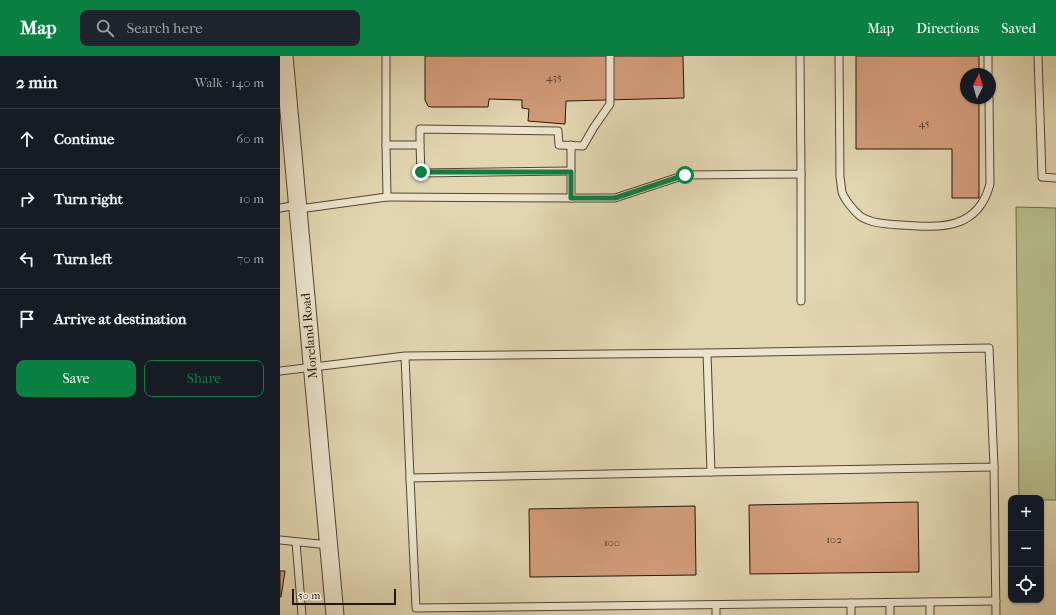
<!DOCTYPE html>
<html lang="en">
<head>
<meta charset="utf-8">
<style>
  :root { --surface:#171b24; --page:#20242c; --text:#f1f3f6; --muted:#9ea1a6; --line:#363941; --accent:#0b8043 }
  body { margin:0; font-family:"IM FELL French Canon",serif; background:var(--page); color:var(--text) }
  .controls { position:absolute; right:12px; bottom:12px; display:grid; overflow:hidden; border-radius:8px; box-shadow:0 1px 3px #0004 }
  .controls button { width:36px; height:36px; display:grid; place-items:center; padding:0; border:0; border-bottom:1px solid var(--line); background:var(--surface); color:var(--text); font:20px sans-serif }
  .compass { position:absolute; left:680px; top:12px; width:36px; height:36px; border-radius:50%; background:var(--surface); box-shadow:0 1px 3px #0004; rotate:5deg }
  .scale { position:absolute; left:12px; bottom:10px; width:104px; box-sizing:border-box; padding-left:4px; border:2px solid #241509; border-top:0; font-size:11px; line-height:14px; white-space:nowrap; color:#241509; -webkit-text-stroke:3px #ece4cc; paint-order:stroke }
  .stop { position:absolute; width:12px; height:12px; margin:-9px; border:3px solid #0b8043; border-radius:50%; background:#fff }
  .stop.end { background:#0b8043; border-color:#fff; box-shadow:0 1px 4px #0008 }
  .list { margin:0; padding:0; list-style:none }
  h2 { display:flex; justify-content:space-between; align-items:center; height:52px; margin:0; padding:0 16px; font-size:17px }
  h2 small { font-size:13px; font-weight:400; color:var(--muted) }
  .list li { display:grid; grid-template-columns:26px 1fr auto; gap:12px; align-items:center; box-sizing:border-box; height:60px; padding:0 16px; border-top:1px solid var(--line) }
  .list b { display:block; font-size:15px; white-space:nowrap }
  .list em { font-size:13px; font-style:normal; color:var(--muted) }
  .actions { display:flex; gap:8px; padding:12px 16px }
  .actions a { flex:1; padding:9px 0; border:1px solid var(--accent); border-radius:8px; text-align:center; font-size:14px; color:var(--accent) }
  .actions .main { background:var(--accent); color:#fff }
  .icon { flex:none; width:22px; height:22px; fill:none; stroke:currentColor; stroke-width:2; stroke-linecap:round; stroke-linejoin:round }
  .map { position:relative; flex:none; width:776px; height:559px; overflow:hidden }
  header { display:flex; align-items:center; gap:24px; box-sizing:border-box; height:56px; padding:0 20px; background:var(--accent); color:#fff }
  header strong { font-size:19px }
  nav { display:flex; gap:22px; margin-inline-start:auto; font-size:14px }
  .search { width:280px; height:36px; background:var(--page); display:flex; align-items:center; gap:10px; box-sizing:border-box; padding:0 14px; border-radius:8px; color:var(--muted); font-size:15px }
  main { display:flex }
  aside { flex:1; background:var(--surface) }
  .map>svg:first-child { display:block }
</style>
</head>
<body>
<header>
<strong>Map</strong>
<div class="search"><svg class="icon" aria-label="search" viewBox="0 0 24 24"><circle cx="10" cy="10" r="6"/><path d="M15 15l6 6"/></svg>Search here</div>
<nav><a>Map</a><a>Directions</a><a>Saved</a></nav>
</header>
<main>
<aside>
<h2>2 min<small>Walk · 140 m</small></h2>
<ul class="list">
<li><svg class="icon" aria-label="ahead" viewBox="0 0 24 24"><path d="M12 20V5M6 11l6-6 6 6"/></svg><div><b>Continue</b></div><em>60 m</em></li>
<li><svg class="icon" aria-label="right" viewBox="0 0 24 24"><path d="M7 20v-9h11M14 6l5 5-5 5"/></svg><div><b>Turn right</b></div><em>10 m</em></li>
<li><svg class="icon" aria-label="left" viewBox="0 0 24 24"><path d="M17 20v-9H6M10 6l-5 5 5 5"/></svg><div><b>Turn left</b></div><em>70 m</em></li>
<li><svg class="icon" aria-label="arrive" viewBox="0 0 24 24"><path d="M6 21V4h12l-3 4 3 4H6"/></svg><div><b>Arrive at destination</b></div></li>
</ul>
<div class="actions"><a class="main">Save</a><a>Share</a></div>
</aside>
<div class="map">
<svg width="776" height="559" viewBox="0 0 776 559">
  <rect width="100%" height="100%" fill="#e2d6b1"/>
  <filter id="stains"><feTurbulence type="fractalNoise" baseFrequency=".005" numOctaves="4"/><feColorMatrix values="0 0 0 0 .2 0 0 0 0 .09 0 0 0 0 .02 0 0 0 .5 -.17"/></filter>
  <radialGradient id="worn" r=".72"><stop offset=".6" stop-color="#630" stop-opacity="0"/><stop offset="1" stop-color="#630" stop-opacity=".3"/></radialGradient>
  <path fill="#b5bd8a" stroke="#6c694a" d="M736,151L776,152V444H761V442H739Z"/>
  <g fill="#d39c79" stroke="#241509">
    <path d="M145,0H403L404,42L286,45L285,68L248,65L249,53L242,52V44L209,43L208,51H151L148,50L145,44Z"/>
    <path d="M576,0H699V18H686V42H699V142H672V93H576Z"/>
    <path d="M638,446L639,516L470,518L469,449Z"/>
    <path d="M415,450L416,519L250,521L249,453Z"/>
    <path d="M0,515H5L1,541H0Z"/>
  </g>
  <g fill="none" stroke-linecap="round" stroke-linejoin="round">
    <g stroke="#544533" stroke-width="9">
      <g id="service">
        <path d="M106,0V89H140V73L278,75L279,89L303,90L314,71L330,48V0"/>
        <path d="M559,0L560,121C561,126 561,131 562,136C564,143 574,155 580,160C592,168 607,168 621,169C661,172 698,174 710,128L709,42"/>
        <path d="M708,0V18"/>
        <path d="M758,0L762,121L776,122"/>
        <path d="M140,89L141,117L291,115"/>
        <path d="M521,118V245"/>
        <path d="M107,141L291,142V89"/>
        <path d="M291,142H335L405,119L521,118L520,0"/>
        <path d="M0,152L17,149"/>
        <path d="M19,153L107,141L106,89"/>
        <path d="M427,297L709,292L714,411L431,416"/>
        <path d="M0,315L125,300L427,297L431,416L130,422L125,300"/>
        <path d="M714,411L716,559"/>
        <path d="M130,422L136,552L571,547V559"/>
        <path d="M0,484L49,489"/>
        <path d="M16,486L22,559"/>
        <path d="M650,546V559"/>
        <path d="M571,547L716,545"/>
        <path d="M610,547V559"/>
        <path d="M436,550V559"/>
      </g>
    </g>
    <g stroke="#544533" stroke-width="19">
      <path id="tertiary" d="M4,0L55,559"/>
    </g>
    <use href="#service" stroke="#ece4cc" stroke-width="7"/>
    <use href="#tertiary" stroke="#ece4cc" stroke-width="17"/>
  </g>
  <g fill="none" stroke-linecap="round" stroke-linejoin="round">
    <path stroke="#0b8043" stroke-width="5" d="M141,116H291V142H335L405,119"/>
  </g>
  <g text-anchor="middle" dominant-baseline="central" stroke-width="3.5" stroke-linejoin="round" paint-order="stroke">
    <g font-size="11" fill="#503725">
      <text x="274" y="21">435</text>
      <text x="644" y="67">45</text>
      <text x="554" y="483">102</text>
      <text x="332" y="486">100</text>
    </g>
    <g font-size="13" fill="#241509" stroke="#ece4cc">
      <text transform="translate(29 280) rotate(-95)">Moreland Road</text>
    </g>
  </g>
  <rect width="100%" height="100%" filter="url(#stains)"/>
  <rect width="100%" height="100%" fill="url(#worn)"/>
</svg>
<div class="controls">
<button>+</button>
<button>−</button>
<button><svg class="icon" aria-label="locate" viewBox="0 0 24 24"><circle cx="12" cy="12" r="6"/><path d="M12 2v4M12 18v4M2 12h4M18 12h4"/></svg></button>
</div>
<svg class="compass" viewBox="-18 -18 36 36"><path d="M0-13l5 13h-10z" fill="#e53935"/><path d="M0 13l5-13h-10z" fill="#9ea1a6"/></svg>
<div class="scale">50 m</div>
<div class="stop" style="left:405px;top:119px"></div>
<div class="stop end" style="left:141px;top:116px"></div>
</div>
</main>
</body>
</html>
